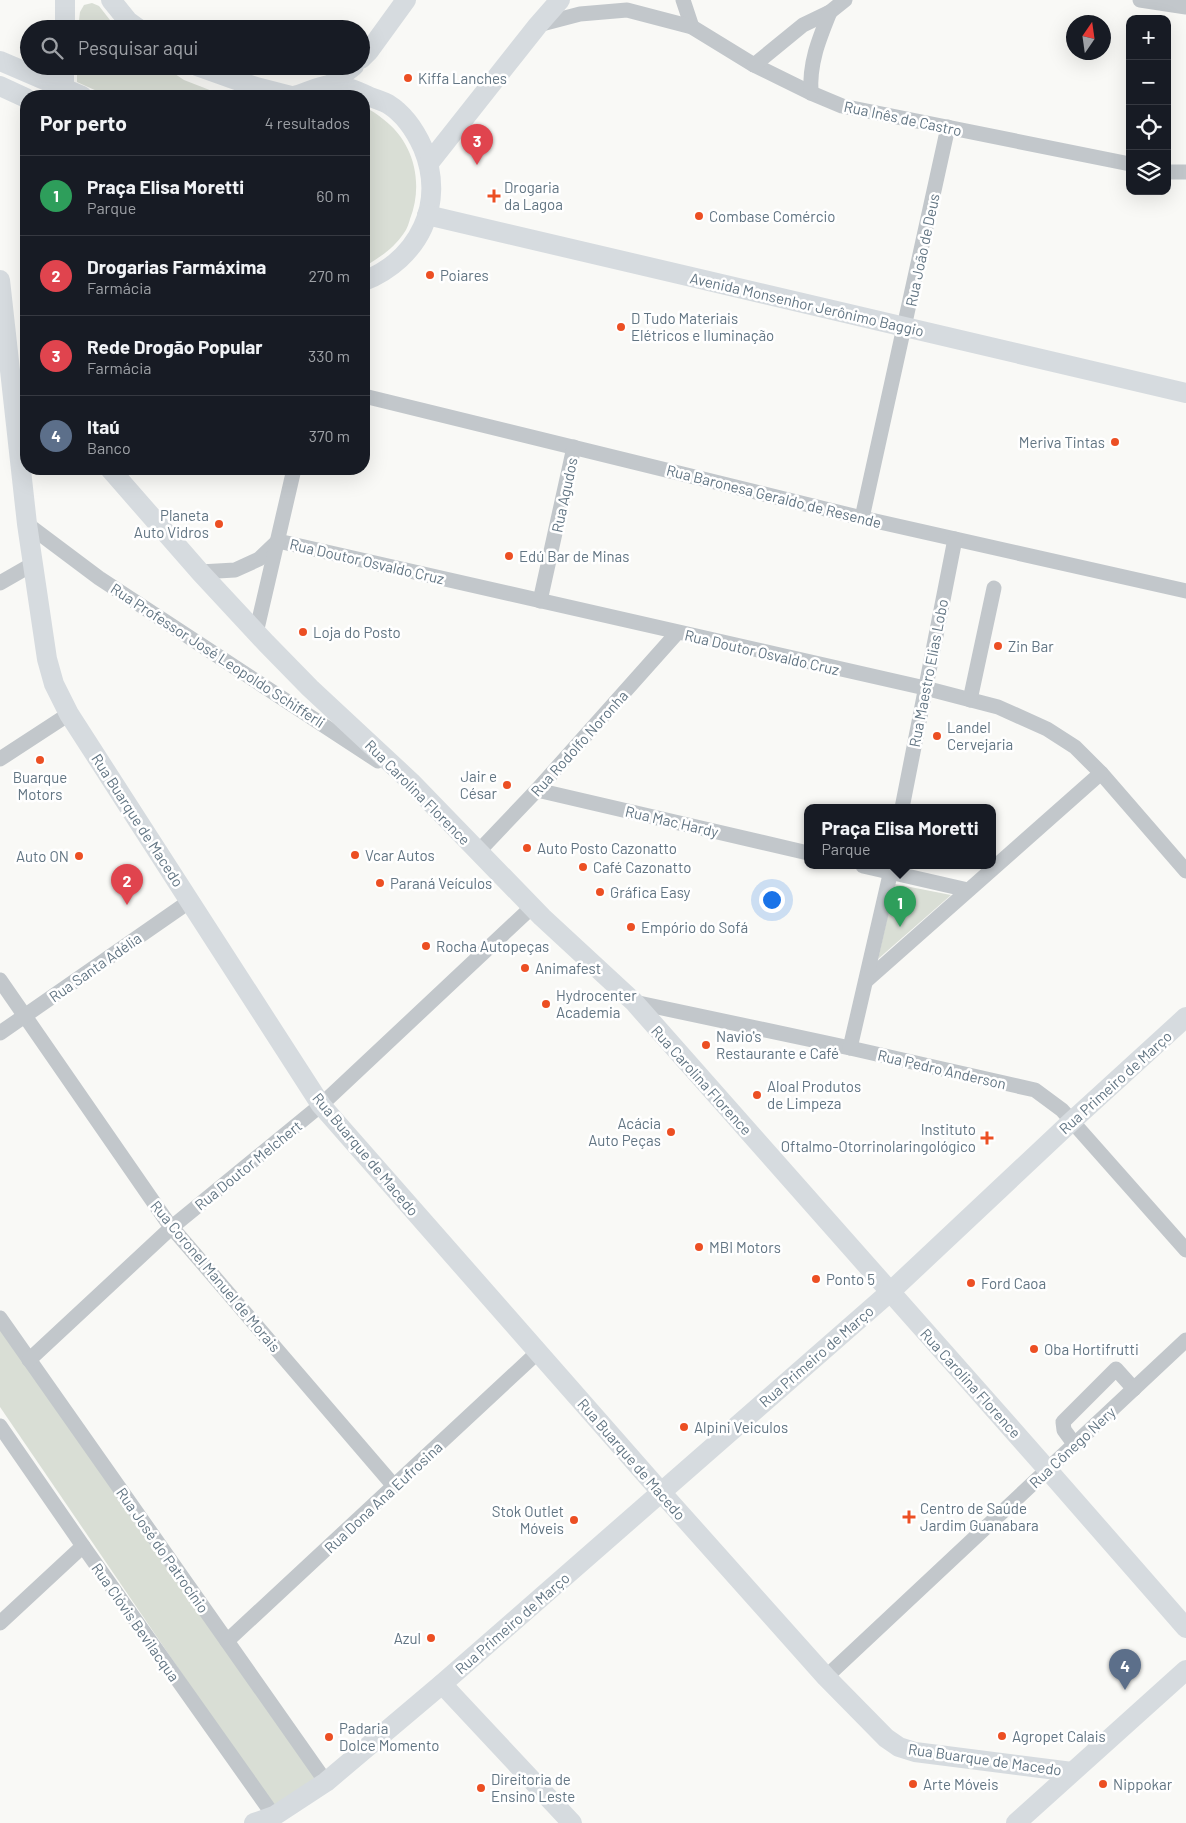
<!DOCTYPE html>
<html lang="pt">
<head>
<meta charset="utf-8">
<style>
  :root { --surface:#171b24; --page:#242831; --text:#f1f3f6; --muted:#9ea1a6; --line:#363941; --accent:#b45309 }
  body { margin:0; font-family:Barlow,sans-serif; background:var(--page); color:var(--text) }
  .controls { position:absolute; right:15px; top:15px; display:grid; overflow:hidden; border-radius:10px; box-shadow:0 5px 20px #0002 }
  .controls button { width:45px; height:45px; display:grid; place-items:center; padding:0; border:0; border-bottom:1px solid var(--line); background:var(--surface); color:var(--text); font:25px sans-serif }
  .compass { position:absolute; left:1066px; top:15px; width:45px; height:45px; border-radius:50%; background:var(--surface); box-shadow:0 5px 20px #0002; rotate:13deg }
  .you { position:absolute; left:771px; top:899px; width:18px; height:18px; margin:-12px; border:4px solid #fff; border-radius:50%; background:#1a73e8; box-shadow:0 0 0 8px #1a73e833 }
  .badge { display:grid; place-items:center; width:32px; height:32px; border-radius:50%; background:var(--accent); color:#fff; font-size:16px; font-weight:700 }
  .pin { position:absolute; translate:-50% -41px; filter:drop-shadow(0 1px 2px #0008) }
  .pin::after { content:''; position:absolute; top:26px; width:18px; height:15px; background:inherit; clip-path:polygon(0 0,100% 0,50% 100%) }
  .popup { position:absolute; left:804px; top:804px; width:192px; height:65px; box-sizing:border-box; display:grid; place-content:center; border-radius:10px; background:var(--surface); filter:drop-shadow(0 1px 4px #0005); font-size:16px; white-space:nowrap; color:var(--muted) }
  .popup b { font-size:19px; color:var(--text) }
  .popup::after { content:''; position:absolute; left:50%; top:100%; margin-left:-10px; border:10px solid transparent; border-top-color:var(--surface) }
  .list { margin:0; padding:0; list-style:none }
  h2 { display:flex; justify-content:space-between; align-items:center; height:65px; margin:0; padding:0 20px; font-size:21px }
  h2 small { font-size:16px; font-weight:400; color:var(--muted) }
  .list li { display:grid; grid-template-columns:32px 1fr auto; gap:15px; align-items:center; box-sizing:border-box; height:80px; padding:0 20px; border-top:1px solid var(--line) }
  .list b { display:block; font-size:19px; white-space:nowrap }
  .list p { margin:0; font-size:16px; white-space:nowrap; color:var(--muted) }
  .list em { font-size:16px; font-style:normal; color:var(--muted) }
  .icon { flex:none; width:28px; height:28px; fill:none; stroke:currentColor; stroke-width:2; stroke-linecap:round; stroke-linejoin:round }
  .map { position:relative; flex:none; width:1186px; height:1823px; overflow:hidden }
  .search { position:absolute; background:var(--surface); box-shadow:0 5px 20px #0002; left:20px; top:20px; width:350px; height:55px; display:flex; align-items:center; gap:12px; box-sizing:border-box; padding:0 18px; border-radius:28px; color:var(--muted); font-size:19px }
  .panel { position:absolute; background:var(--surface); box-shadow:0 5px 20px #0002; left:20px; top:90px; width:350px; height:385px; border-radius:20px }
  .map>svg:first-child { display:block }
</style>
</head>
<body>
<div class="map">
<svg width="1186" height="1823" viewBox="0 0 1186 1823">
  <rect width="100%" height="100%" fill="#f9f9f6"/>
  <g fill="#d9ded5">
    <path d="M92,3L99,6L117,29H78L80,12L84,5Z"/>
    <path d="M77,66H163L184,80L225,96H108L77,82Z"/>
    <path d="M364,107C371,110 377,114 383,119C414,142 424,183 410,219C409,223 407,229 404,233C393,249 380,257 364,267Z"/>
    <path d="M895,884L951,895L878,959Z"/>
    <path d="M0,1325L326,1782L275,1810L0,1407Z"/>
  </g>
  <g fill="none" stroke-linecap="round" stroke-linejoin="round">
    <g stroke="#c2c7cb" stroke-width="15">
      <path d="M683,0L692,27"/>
      <path d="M1140,0L1186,7"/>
      <path d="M538,25L580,14L627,10L692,27L754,65L811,93L842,106L1130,164"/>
      <path d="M754,65L803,25L830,12L845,0"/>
      <path d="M811,93C809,63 819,39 830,12"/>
      <path d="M1167,172H1186"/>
      <path d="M364,396L862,518L1186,591"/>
      <path d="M862,518L948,127"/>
      <path d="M27,524L99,578L378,761"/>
      <path d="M278,541L925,688L998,707L1047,729L1075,747L1101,773L1186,871"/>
      <path d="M200,572L235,570L259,559L278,541"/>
      <path d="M0,583L33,564"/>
      <path d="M540,601L574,447"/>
      <path d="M256,633L294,469"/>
      <path d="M970,700L994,588"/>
      <path d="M0,759L69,714"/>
      <path d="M537,790L808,853"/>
      <path d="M902,808L955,539"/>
      <path d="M478,852L537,790L677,633"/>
      <path d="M863,866L968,890"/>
      <path d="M0,980L168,1223L394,1486"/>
      <path d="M866,981L1101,773"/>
      <path d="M634,1002L850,1048L1035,1090L1062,1110L1186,1250"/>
      <path d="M0,1033L190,901"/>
      <path d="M850,1048L892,866"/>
      <path d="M0,1318L326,1782"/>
      <path d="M29,1360L172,1227L321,1105L532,907"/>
      <path d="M0,1426L83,1546L274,1816"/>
      <path d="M1075,1445L1064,1430L1063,1422L1116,1369L1134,1389"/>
      <path d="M0,1623L83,1546"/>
      <path d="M227,1641L538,1352"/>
      <path d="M826,1677L1186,1340"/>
    </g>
    <g stroke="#d6dbdf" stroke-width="20">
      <path d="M111,0L128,21L139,29"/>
      <path d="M65,29V0"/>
      <path d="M361,59L369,51L406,0"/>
      <path d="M0,61L82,96"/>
      <path d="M197,66L256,87L291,96"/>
      <path d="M330,85L354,66"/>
      <path d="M0,86L26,98"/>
      <path d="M64,96V66"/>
      <path d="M294,96C305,93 319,86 330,85C344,85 358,91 370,97C376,99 382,101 388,104C404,114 415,130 423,148C446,204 419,259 364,281"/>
      <path d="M429,163L538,25L560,0"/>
      <path d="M427,215L1186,393"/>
      <path d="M0,280L27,524L47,659L54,684L69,714L321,1105L661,1492L826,1677L886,1738L899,1747L915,1752L1072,1772"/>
      <path d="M110,469L200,572L266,643L310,688L411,782L542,917L634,1002L1047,1469L1186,1628"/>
      <path d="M442,1684L572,1823"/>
      <path d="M254,1823L274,1816L326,1782L442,1684L890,1292L1072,1121L1186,1017"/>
      <path d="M1016,1823L1186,1670"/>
    </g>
  </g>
  <g fill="#ec4f23" stroke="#fff" stroke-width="2">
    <circle cx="408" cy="78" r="5"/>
    <path d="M491.5 188.5h5v5h5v5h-5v5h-5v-5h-5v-5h5z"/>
    <circle cx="699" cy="216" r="5"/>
    <circle cx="430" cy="275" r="5"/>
    <circle cx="621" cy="327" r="5"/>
    <circle cx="1115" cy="442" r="5"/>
    <circle cx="219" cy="524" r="5"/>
    <circle cx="509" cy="556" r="5"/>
    <circle cx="303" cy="632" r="5"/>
    <circle cx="998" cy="646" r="5"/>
    <circle cx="937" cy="736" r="5"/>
    <circle cx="40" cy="760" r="5"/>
    <circle cx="507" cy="785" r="5"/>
    <circle cx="527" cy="848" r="5"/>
    <circle cx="355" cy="855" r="5"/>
    <circle cx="79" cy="856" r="5"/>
    <circle cx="583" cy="867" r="5"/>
    <circle cx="380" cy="883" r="5"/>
    <circle cx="600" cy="892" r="5"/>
    <circle cx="631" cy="927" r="5"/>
    <circle cx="426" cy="946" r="5"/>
    <circle cx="525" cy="968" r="5"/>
    <circle cx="546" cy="1004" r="5"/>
    <circle cx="706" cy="1045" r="5"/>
    <circle cx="757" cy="1095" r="5"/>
    <circle cx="671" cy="1132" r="5"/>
    <path d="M984.5 1130.5h5v5h5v5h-5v5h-5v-5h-5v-5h5z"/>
    <circle cx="699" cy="1247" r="5"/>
    <circle cx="816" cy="1279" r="5"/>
    <circle cx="971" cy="1283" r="5"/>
    <circle cx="1034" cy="1349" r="5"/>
    <circle cx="684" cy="1427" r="5"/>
    <path d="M906.5 1509.5h5v5h5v5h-5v5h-5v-5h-5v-5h5z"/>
    <circle cx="574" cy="1520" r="5"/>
    <circle cx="431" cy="1638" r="5"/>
    <circle cx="1002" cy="1736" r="5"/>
    <circle cx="329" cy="1737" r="5"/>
    <circle cx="913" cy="1784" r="5"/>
    <circle cx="1103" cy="1784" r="5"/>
    <circle cx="481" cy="1788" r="5"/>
  </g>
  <g text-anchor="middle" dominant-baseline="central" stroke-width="5" stroke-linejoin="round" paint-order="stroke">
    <g font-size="15" fill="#627583" stroke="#fff" text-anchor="start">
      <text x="418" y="78">Kiffa Lanches</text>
      <text x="504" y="187">Drogaria<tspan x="504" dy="17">da Lagoa</tspan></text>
      <text x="709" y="216">Combase Comércio</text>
      <text x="440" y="275">Poiares</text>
      <text x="631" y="318">D Tudo Materiais<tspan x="631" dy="17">Elétricos e Iluminação</tspan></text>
      <text x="1105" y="442" text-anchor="end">Meriva Tintas</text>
      <text x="209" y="515" text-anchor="end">Planeta<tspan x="209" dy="17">Auto Vidros</tspan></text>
      <text x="519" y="556">Edú Bar de Minas</text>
      <text x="313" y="632">Loja do Posto</text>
      <text x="1008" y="646">Zin Bar</text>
      <text x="947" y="727">Landel<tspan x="947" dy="17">Cervejaria</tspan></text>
      <text x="497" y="776" text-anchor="end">Jair e<tspan x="497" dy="17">César</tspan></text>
      <text x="40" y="777" text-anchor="middle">Buarque<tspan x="40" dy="17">Motors</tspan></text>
      <text x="537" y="848">Auto Posto Cazonatto</text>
      <text x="365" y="855">Vcar Autos</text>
      <text x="69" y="856" text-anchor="end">Auto ON</text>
      <text x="593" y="867">Café Cazonatto</text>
      <text x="390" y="883">Paraná Veículos</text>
      <text x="610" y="892">Gráfica Easy</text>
      <text x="641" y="927">Empório do Sofá</text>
      <text x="436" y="946">Rocha Autopeças</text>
      <text x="535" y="968">Animafest</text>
      <text x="556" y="995">Hydrocenter<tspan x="556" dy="17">Academia</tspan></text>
      <text x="716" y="1036">Navio's<tspan x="716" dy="17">Restaurante e Café</tspan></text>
      <text x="767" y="1086">Aloal Produtos<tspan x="767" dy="17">de Limpeza</tspan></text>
      <text x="661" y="1123" text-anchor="end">Acácia<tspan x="661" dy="17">Auto Peças</tspan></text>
      <text x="976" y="1129" text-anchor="end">Instituto<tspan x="976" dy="17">Oftalmo-Otorrinolaringológico</tspan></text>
      <text x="709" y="1247">MBI Motors</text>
      <text x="826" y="1279">Ponto 5</text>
      <text x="981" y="1283">Ford Caoa</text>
      <text x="1044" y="1349">Oba Hortifrutti</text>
      <text x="694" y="1427">Alpini Veiculos</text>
      <text x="920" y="1508">Centro de Saúde<tspan x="920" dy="17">Jardim Guanabara</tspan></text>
      <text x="564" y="1511" text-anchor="end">Stok Outlet<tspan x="564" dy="17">Móveis</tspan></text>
      <text x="421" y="1638" text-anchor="end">Azul</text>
      <text x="339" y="1728">Padaria<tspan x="339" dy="17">Dolce Momento</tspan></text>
      <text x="1012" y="1736">Agropet Calais</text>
      <text x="491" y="1779">Direitoria de<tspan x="491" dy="17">Ensino Leste</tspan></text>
      <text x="923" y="1784">Arte Móveis</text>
      <text x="1113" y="1784">Nippokar</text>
    </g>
    <g font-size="15" fill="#627583" stroke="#fff">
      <text transform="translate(903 118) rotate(12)">Rua Inês de Castro</text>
      <text transform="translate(922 250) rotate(-78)">Rua João de Deus</text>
      <text transform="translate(807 304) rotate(13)">Avenida Monsenhor Jerônimo Baggio</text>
      <text transform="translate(564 495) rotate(-78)">Rua Agudos</text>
      <text transform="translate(774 496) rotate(14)">Rua Baronesa Geraldo de Resende</text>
      <text transform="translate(367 561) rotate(13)">Rua Doutor Osvaldo Cruz</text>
      <text transform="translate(762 652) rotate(13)">Rua Doutor Osvaldo Cruz</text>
      <text transform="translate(218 655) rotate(33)">Rua Professor José Leopoldo Schifferli</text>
      <text transform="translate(928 673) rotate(-79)">Rua Maestro Elias Lobo</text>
      <text transform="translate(579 743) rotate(-48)">Rua Rodolfo Noronha</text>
      <text transform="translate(418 792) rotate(45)">Rua Carolina Florence</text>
      <text transform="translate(138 820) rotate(57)">Rua Buarque de Macedo</text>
      <text transform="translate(672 821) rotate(13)">Rua Mac Hardy</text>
      <text transform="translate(95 967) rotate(-35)">Rua Santa Adélia</text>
      <text transform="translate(942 1069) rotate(13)">Rua Pedro Anderson</text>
      <text transform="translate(702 1080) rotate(48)">Rua Carolina Florence</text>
      <text transform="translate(1115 1082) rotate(-42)">Rua Primeiro de Março</text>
      <text transform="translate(366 1154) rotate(50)">Rua Buarque de Macedo</text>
      <text transform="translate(248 1165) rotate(-39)">Rua Doutor Melchert</text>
      <text transform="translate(216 1276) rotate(50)">Rua Coronel Manuel de Morais</text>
      <text transform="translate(816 1356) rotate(-41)">Rua Primeiro de Março</text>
      <text transform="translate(971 1383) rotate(48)">Rua Carolina Florence</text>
      <text transform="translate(1072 1447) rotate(-43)">Rua Cônego Nery</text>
      <text transform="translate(632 1459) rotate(49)">Rua Buarque de Macedo</text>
      <text transform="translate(383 1497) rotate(-43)">Rua Dona Ana Eufrosina</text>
      <text transform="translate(163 1550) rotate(55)">Rua José do Patrocínio</text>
      <text transform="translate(136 1622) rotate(55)">Rua Clóvis Bevilacqua</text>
      <text transform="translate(512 1623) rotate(-41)">Rua Primeiro de Março</text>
      <text transform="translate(985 1759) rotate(8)">Rua Buarque de Macedo</text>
    </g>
  </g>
</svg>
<div class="controls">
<button>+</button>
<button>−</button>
<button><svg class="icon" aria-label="locate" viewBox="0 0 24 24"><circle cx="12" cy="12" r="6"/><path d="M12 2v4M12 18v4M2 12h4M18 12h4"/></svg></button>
<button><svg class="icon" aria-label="layers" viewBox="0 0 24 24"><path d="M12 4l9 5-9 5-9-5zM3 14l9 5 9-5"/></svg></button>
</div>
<svg class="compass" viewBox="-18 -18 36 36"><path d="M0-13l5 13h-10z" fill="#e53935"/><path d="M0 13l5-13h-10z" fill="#9ea1a6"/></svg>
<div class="you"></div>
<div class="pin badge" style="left:900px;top:927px;background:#2e9e5b">1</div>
<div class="popup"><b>Praça Elisa Moretti</b>Parque</div>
<div class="pin badge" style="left:127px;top:905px;background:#e0444e">2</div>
<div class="pin badge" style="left:477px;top:165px;background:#e0444e">3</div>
<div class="pin badge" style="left:1125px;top:1690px;background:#5c6f8a">4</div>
<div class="search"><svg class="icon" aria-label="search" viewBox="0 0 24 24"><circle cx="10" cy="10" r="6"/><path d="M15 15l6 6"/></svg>Pesquisar aqui</div>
<section class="panel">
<h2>Por perto<small>4 resultados</small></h2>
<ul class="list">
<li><span class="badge" style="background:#2e9e5b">1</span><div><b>Praça Elisa Moretti</b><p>Parque</p></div><em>60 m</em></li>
<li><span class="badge" style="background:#e0444e">2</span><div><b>Drogarias Farmáxima</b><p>Farmácia</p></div><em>270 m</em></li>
<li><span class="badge" style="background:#e0444e">3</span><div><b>Rede Drogão Popular</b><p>Farmácia</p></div><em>330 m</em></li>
<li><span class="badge" style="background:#5c6f8a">4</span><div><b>Itaú</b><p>Banco</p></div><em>370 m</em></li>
</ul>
</section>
</div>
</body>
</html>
